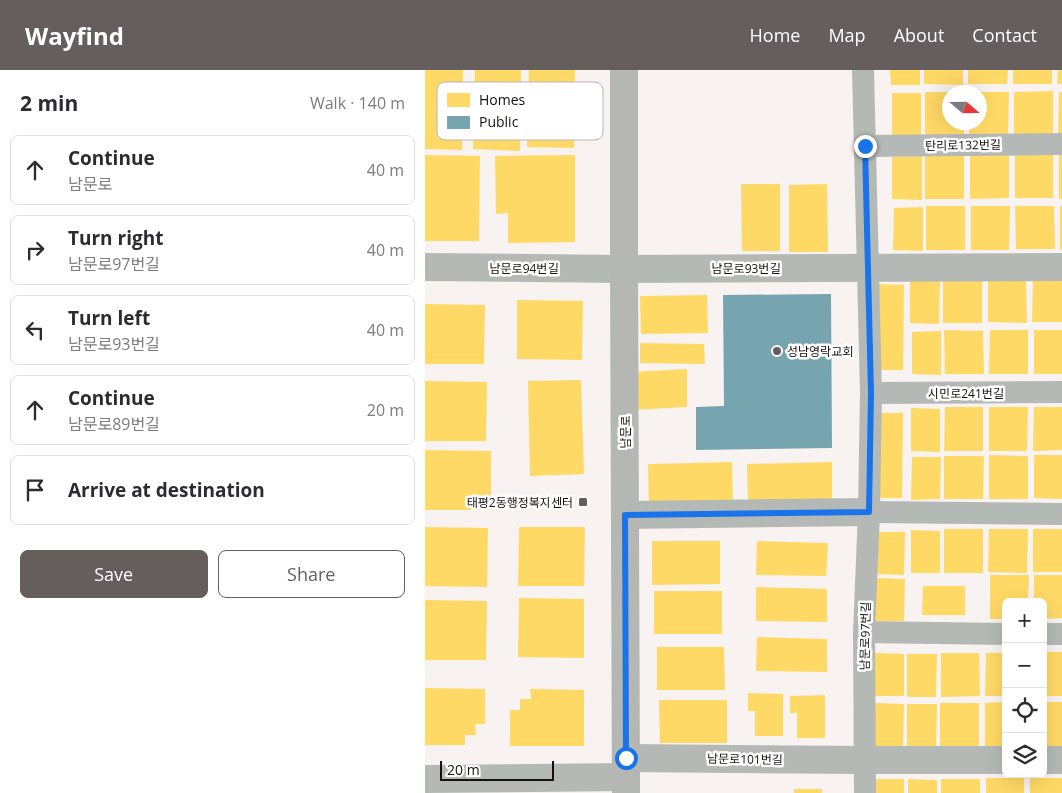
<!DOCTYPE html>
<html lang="en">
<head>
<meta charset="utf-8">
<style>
  :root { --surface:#fff; --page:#f2f2f3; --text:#2b2b33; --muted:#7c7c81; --line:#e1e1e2; --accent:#655e5d }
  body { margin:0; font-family:"Open Sans","Noto Sans KR",sans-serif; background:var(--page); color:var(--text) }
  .controls { position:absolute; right:15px; bottom:15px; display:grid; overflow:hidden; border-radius:8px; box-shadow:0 5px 20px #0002 }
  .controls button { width:45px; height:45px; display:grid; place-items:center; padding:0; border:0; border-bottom:1px solid var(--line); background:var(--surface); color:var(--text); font:25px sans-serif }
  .compass { position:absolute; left:517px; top:15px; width:45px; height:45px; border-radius:50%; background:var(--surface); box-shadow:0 5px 20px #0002; rotate:110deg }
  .scale { position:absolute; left:15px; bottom:12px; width:114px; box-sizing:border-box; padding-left:5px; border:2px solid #160f0e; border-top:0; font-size:14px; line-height:18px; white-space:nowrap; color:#160f0e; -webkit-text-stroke:4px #fff; paint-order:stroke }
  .stop { position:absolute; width:15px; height:15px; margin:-11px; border:4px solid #1a73e8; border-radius:50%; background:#fff }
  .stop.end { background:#1a73e8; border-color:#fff; box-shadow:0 1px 5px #0008 }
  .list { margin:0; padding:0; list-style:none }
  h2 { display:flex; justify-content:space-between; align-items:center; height:65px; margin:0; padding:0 20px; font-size:21px }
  h2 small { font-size:16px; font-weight:400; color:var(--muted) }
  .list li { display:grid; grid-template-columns:32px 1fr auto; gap:15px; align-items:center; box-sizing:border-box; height:70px; margin:0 10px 10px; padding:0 10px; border:1px solid var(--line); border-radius:8px }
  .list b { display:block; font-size:19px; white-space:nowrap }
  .list p { margin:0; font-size:16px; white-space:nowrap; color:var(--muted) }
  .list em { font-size:16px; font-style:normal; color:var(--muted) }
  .actions { display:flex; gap:10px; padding:15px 20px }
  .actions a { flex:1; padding:11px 0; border:1px solid var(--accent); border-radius:8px; text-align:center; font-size:18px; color:var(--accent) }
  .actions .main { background:var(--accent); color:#fff }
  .icon { flex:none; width:28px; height:28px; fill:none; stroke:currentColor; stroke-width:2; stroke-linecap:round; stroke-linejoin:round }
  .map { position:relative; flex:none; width:637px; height:723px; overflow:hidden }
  header { display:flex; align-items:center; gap:30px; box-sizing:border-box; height:70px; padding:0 25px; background:var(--accent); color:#fff }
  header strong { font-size:24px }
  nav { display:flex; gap:28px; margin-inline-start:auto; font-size:18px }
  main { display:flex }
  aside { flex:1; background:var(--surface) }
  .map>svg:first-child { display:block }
</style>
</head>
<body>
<header>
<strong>Wayfind</strong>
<nav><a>Home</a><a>Map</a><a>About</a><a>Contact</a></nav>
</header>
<main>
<aside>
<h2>2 min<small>Walk · 140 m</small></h2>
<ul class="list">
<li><svg class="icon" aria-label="ahead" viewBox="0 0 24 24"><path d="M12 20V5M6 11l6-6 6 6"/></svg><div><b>Continue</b><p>남문로</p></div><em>40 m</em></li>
<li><svg class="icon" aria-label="right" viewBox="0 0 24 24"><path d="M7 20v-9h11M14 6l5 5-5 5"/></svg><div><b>Turn right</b><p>남문로97번길</p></div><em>40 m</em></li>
<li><svg class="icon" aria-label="left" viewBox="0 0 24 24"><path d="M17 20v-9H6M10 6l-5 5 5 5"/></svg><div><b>Turn left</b><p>남문로93번길</p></div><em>40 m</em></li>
<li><svg class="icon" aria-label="ahead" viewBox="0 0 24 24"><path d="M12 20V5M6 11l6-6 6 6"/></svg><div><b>Continue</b><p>남문로89번길</p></div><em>20 m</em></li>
<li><svg class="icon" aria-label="arrive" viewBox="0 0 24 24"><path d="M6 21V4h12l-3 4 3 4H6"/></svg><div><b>Arrive at destination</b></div></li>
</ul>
<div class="actions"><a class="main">Save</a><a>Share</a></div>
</aside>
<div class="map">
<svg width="637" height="723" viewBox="0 0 637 723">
  <rect width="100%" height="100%" fill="#f8f2f0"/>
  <g fill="#ffd966">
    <path d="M0,0H38L37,80L0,79Z"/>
    <path d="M50,0H96L95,81L48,79Z"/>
    <path d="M104,0H150L149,78L102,77Z"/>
    <path d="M465,0H495V15H466Z"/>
    <path d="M499,0H538V15L499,14Z"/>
    <path d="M543,0H583L582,14H543Z"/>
    <rect x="588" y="0" width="39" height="14"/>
    <path d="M633,0H637V14H632Z"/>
    <path d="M628,21V65H589V22Z"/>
    <path d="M500,22H524V52H539V66L500,65Z"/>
    <path d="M554,22H584L583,65H544L545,52H554Z"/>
    <path d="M634,22H637V66H633Z"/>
    <path d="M467,23H496V66L467,65Z"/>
    <path d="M0,85L55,86L54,171H0Z"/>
    <path d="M150,85V172L83,173V143L71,144L70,86Z"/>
    <rect x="500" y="85" width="39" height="44"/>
    <path d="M545,85H584V128L545,129Z"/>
    <rect x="590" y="85" width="38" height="43"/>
    <rect x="634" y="85" width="3" height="44"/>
    <path d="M497,86V130L467,129V87Z"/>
    <path d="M316,114H355V181H317Z"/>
    <path d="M402,114L403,182H364V115Z"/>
    <rect x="501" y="136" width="39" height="44"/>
    <path d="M546,136H585L584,180H546Z"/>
    <path d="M590,136H629L630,179H591Z"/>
    <rect x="635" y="136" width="2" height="44"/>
    <path d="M498,137V181L468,180L469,138Z"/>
    <rect x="518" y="209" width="39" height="44"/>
    <path d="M563,209H601L602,253L563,252Z"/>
    <path d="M608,209H637V252H607Z"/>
    <path d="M485,210H515L514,254L485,253Z"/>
    <path d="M451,214L479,215L478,300H450Z"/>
    <path d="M282,225L283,263L216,264L215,226Z"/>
    <path d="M92,230L158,231L157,290L92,289Z"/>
    <path d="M0,234L60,235L59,294H0Z"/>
    <path d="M519,260L558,261L559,304H520Z"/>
    <path d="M565,260H603V304H564Z"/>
    <rect x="609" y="260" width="28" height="44"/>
    <path d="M516,261V305L487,304V262Z"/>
    <path d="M215,273L279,274L280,294L215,293Z"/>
    <path d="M262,299V337L206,340L204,302Z"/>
    <path d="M156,310L159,404L105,406L103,311Z"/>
    <path d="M0,311L62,312L61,371H0Z"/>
    <path d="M520,337H558V381H519Z"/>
    <path d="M564,337H603L602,381H564Z"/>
    <path d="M609,337H637V380L608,381Z"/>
    <path d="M486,338L515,339V382L486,381Z"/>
    <path d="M450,343H478L477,428H449Z"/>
    <path d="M0,380L66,381V440H0Z"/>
    <path d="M564,385L603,386V429H564Z"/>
    <path d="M609,385H637V429L609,428Z"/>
    <path d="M519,386H559L558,429H519Z"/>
    <path d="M487,387H516L515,429L486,430Z"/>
    <path d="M307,392L308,432L224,434L223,394Z"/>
    <path d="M407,392V431L323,433L322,394Z"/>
    <path d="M0,457L63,458L62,517L0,516Z"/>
    <path d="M94,457H160L159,516H93Z"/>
    <rect x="519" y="459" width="39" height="44"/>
    <path d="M564,459H603L602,503L563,502Z"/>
    <rect x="608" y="459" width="29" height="43"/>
    <path d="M486,460L515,461V503H486Z"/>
    <path d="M451,462H480L479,505L450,504Z"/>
    <path d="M227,471H295V514L227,515Z"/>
    <path d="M332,471L403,473L401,506L331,505Z"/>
    <path d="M565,505H604L603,532H581V549H565Z"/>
    <path d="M609,505H637V548L618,549V532H609Z"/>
    <path d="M451,508L480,509L479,551H450Z"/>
    <path d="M498,516H540V545H497Z"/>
    <path d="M331,517L402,519V552L331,551Z"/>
    <rect x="229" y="521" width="68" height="43"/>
    <path d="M94,528L159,529V588L93,587Z"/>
    <path d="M0,530L62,531L61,590H0Z"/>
    <path d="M332,567L402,569V602L331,601Z"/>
    <path d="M232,577H299L300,620H232Z"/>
    <rect x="618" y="582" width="19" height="44"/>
    <path d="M450,583L479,584V626H450Z"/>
    <path d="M516,583H554L555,626L516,627Z"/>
    <path d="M561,583H581V626H560Z"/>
    <path d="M482,584H512L511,627H482Z"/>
    <path d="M0,618L60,619V654H50L51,665H40V675H0Z"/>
    <path d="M105,619L159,620V676H85V640H95V629H106Z"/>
    <path d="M323,623L358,624V666H330V641H323Z"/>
    <path d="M400,625V668H372V643H365V626Z"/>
    <path d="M234,630H302V673H235Z"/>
    <path d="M581,632V676H560V633Z"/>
    <rect x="618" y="632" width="19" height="44"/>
    <path d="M450,633L479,634L478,676H449Z"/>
    <rect x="515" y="633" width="39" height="43"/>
    <path d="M482,634H512L511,677H482Z"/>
    <rect x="561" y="708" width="38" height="15"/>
    <rect x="605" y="708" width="32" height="15"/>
    <rect x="450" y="709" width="29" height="14"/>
    <path d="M483,709L512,710V723H483Z"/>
    <rect x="516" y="709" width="39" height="14"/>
    <rect x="369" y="719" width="28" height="4"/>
  </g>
  <path fill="#76a5af" d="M406,224L407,378L271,380V337L299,336L298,225Z"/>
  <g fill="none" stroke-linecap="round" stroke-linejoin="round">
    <g stroke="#b4b9b6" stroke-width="22">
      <path d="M438,0L446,323L444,442L439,562L440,723"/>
      <path d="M440,76L637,74"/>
      <path d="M446,323L637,322"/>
      <path d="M444,442L637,444"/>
      <path d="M439,562L581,564"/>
      <path d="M618,564H637"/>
    </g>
    <g stroke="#b4b9b6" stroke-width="28">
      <path d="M0,197L199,199L637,197"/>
      <path d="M200,445L444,442"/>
      <path d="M201,688L440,690H581"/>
      <path d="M618,690H637"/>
      <path d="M0,709L201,707"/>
    </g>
    <path stroke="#b4b7b4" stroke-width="28" d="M199,0V199L201,723"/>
  </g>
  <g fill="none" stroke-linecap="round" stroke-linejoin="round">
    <path stroke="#1a73e8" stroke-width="6" d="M201,688L200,445L444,442L446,323L440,76"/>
  </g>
  <g fill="#655e5d" stroke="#fff" stroke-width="2">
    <circle cx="352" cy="281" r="5"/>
    <rect x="153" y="427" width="10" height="10" rx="2.5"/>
  </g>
  <g text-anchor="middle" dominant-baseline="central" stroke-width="5" stroke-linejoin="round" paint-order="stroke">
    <g font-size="12" fill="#160f0e" stroke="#fff">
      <text transform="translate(538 75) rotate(-1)">탄리로132번길</text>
      <text x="99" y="198">남문로94번길</text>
      <text x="321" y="198">남문로93번길</text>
      <text x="541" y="323">시민로241번길</text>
      <text transform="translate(200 362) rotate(-90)">남문로</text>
      <text transform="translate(440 566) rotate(-89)">남문로97번길</text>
      <text transform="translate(320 689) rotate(1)">남문로101번길</text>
    </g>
    <g font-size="12" fill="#160f0e" stroke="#fff" text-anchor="start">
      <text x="362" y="281">성남영락교회</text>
      <text x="148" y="432" text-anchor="end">태평2동행정복지센터</text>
    </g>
  </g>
  <rect x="12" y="12" width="166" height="58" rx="8" fill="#fff" stroke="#b9b7b7" stroke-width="1"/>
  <rect x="22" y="23" width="23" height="14" fill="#ffd966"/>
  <rect x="22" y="46" width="23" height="13" fill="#76a5af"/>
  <g font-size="14" fill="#160f0e">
    <text x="54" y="35">Homes</text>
    <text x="54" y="57">Public</text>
  </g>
</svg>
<div class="controls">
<button>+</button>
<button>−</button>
<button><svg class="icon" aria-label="locate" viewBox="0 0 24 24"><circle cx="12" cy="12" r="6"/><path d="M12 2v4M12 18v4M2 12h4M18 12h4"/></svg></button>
<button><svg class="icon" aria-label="layers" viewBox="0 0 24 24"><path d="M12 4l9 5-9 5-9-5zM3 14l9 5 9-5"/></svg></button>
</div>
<svg class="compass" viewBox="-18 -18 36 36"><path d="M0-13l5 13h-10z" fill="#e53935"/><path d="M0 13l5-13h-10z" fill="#7c7c81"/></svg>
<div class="scale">20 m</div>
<div class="stop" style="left:201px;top:688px"></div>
<div class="stop end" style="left:440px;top:76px"></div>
</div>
</main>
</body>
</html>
